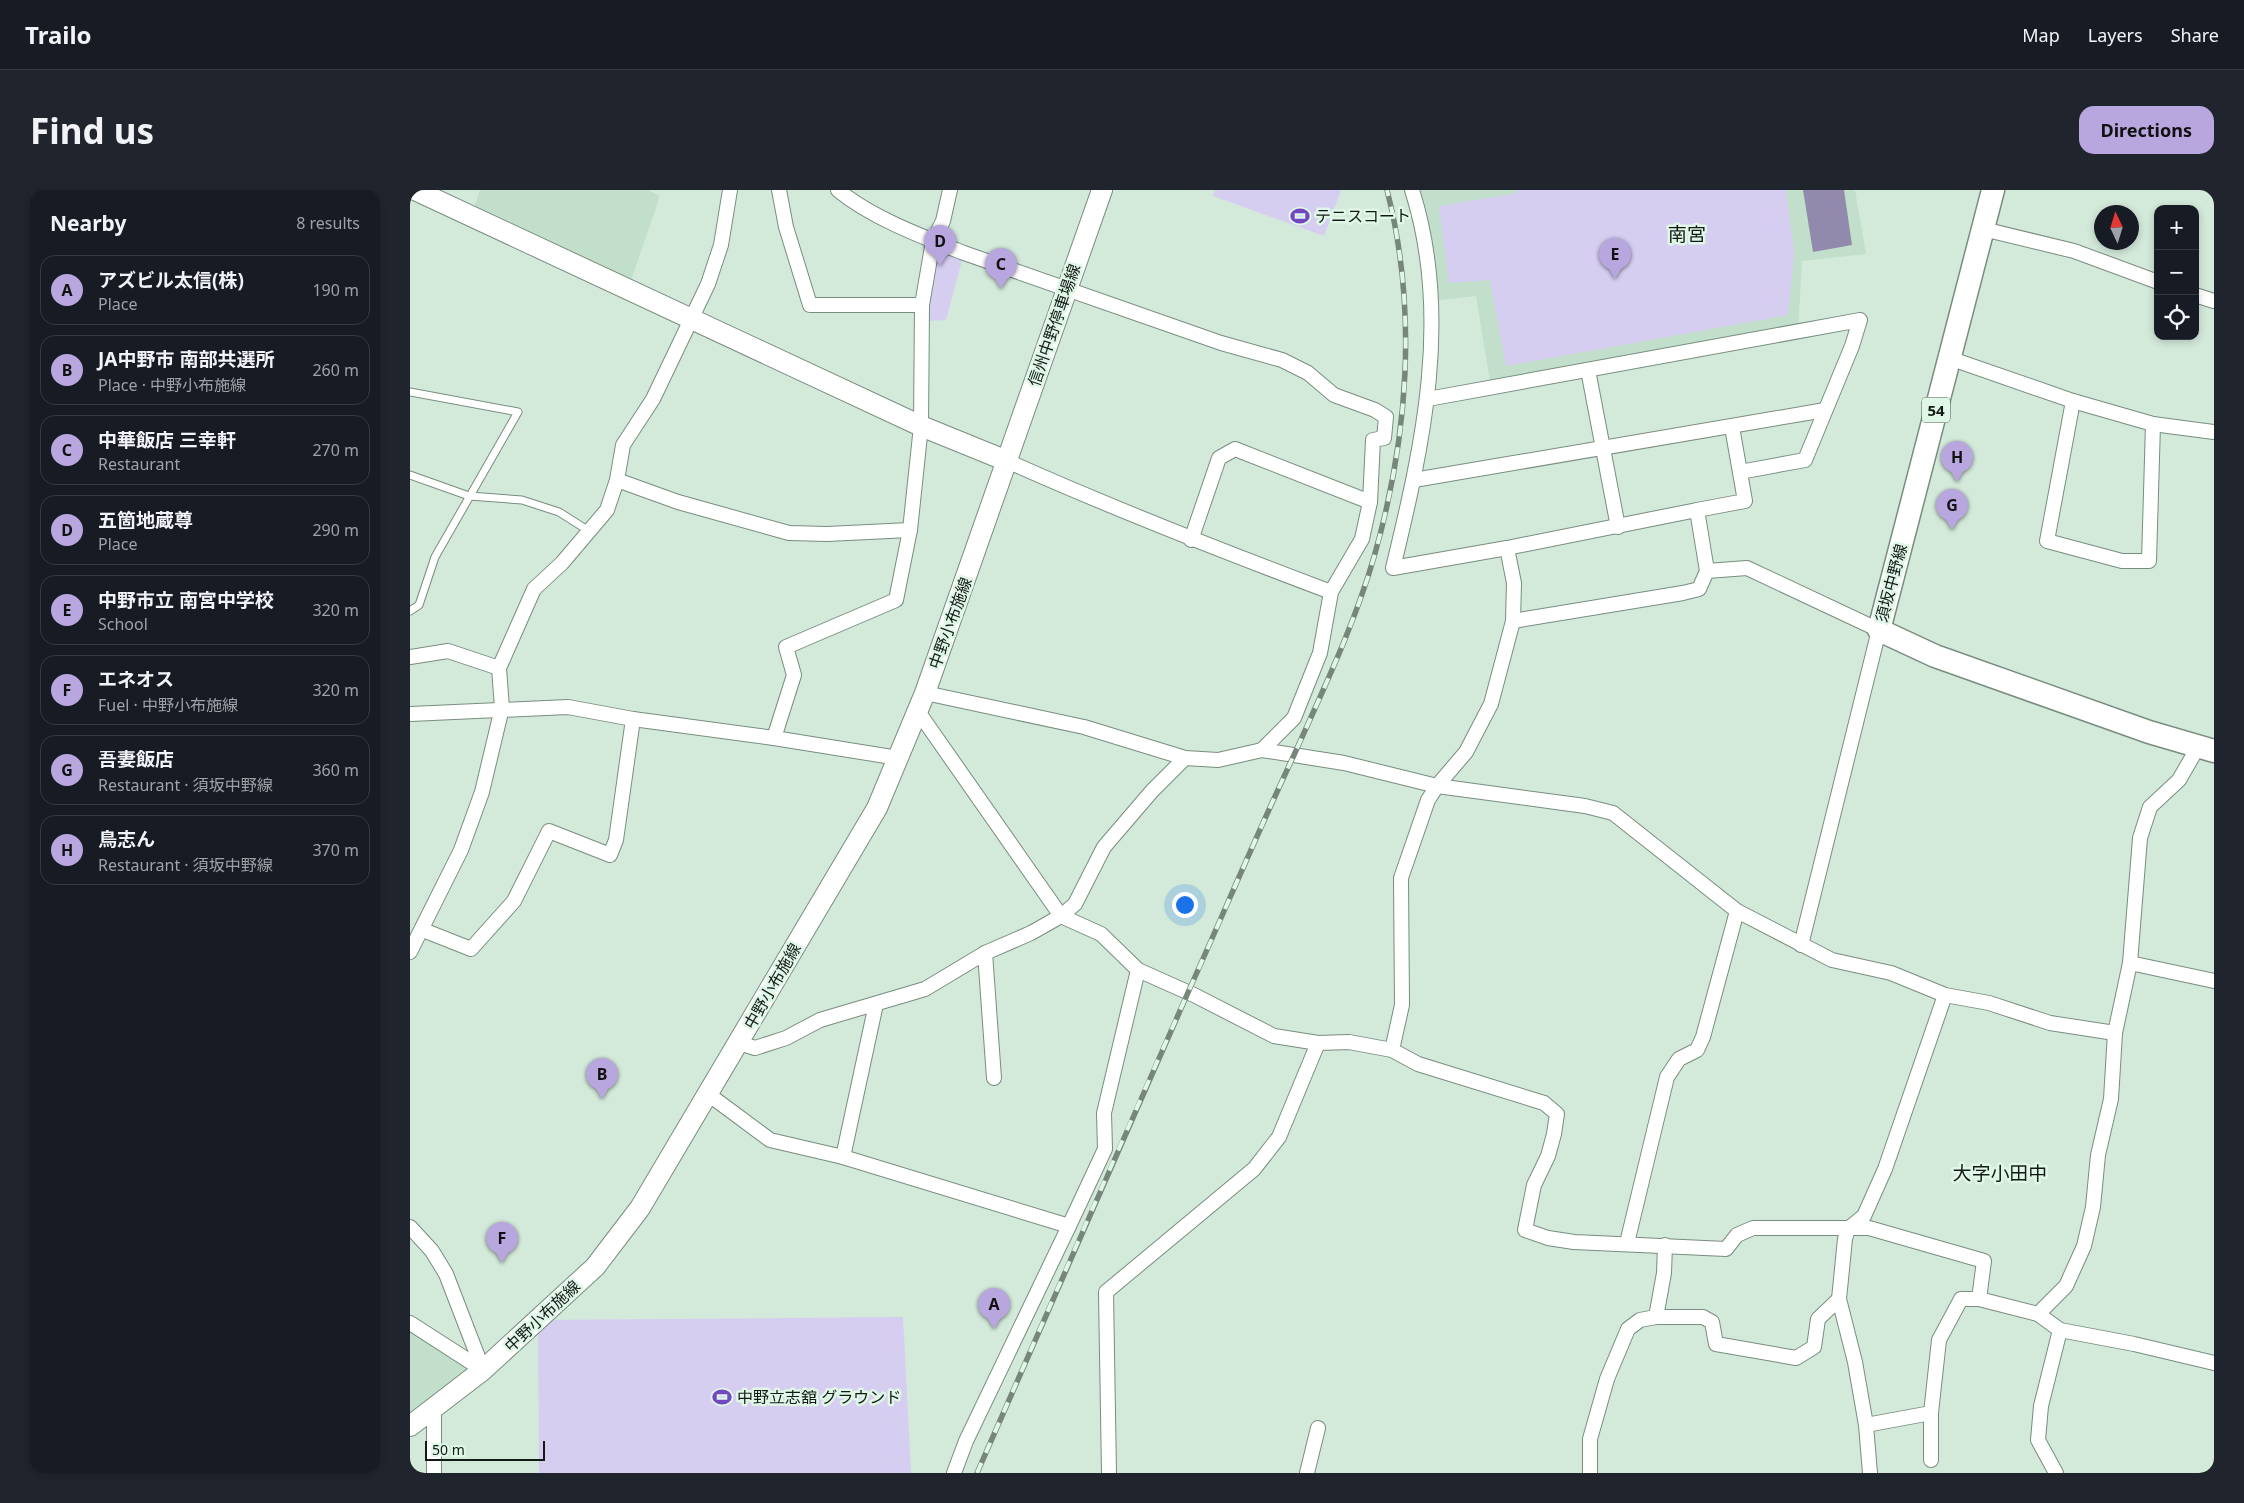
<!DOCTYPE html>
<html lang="en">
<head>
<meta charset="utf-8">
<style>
  :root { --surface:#171b24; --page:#20242c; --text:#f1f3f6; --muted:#9ea1a6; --line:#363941; --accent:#b8a6de }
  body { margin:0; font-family:"Noto Sans","Noto Sans JP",sans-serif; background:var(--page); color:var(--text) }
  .controls { position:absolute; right:15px; top:15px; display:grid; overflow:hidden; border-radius:10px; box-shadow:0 2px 8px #0003 }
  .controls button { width:45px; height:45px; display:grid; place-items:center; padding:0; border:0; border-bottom:1px solid var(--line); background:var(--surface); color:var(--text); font:25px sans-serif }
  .compass { position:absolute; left:1684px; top:15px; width:45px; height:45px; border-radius:50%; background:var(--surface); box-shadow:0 2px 8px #0003; rotate:356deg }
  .scale { position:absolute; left:15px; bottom:12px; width:120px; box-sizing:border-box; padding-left:5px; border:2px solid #121a15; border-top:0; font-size:14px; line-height:18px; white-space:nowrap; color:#121a15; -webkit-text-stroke:4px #e0f6e7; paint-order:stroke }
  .you { position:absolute; left:774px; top:714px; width:18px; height:18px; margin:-12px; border:4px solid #fff; border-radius:50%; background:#1a73e8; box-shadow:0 0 0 8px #1a73e833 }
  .badge { display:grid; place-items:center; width:32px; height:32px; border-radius:50%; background:var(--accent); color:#111; font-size:16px; font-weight:700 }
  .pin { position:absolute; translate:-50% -41px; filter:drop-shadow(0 1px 2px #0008) }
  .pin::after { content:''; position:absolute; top:26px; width:18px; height:15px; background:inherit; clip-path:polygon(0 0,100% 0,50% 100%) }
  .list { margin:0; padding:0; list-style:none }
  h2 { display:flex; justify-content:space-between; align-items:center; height:65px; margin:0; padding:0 20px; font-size:21px }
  h2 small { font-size:16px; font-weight:400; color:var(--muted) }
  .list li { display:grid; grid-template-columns:32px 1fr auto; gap:15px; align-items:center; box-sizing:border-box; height:70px; margin:0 10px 10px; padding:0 10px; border:1px solid var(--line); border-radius:15px }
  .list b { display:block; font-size:19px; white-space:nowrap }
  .list p { margin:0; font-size:16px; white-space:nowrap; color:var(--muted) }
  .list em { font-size:16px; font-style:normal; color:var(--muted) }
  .icon { flex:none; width:28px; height:28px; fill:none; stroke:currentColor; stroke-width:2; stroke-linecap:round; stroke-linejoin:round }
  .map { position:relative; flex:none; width:1804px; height:1283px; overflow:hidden; border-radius:15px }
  header { display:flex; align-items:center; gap:30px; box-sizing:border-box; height:70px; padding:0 25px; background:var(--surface); border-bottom:1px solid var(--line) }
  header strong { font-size:24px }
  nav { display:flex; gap:28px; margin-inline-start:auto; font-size:18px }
  .intro { display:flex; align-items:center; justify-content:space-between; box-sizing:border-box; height:120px; padding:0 30px }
  h1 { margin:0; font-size:35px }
  .button { padding:12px 22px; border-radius:15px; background:var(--accent); color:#111; font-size:18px; font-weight:700 }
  main { display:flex; gap:30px; padding:0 30px }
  aside { flex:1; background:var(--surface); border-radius:15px; box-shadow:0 2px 8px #0003 }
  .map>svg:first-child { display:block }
</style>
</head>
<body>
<header>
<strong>Trailo</strong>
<nav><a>Map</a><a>Layers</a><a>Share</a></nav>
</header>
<div class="intro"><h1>Find us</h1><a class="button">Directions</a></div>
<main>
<aside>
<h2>Nearby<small>8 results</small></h2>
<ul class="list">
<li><span class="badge">A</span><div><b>アズビル太信(株)</b><p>Place</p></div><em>190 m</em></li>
<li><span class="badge">B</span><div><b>JA中野市 南部共選所</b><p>Place · 中野小布施線</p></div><em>260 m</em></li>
<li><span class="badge">C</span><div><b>中華飯店 三幸軒</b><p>Restaurant</p></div><em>270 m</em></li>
<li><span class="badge">D</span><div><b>五箇地蔵尊</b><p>Place</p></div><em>290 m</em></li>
<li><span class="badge">E</span><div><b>中野市立 南宮中学校</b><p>School</p></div><em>320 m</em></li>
<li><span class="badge">F</span><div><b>エネオス</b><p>Fuel · 中野小布施線</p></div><em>320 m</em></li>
<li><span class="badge">G</span><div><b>吾妻飯店</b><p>Restaurant · 須坂中野線</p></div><em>360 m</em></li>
<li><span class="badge">H</span><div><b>鳥志ん</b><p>Restaurant · 須坂中野線</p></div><em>370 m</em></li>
</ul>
</aside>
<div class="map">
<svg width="1804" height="1283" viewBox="0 0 1804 1283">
  <rect width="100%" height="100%" fill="#d3e9da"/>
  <g fill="#c1dfcb">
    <path d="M70,0H238L250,6L218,99L61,26Z"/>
    <path d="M1002,0H1445L1456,64L1392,71L1388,142L1081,198L1066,106L1021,111Z"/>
    <path d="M0,1133L73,1180L0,1236Z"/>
  </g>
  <g fill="#d6cef1">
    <path d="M805,0H931L914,46L803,6Z"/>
    <path d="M1107,0H1376L1384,63L1378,125L1096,176L1080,90L1039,93L1029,16L1107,3Z"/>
    <path d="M523,51L554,63L536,130L511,131Z"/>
    <path d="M493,1127L501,1283H129L128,1130Z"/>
  </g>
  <path fill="#928aad" d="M1393,0H1434L1442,55L1403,62Z"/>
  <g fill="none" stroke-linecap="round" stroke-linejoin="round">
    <g stroke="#788d7f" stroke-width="9">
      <g id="lane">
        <path d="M0,202L108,222L25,367L9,415L0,421"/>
        <path d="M0,285L59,306L112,310L149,322L179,341"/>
      </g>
    </g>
    <g stroke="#788d7f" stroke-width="16">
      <g id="street">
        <path d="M369,0L376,37L400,115H512"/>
        <path d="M428,0C462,28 513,47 554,63L811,153L872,170L898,183L924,205L965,220L976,227L974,248L963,250L960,312L952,349L921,402L910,463L884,528L852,560"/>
        <path d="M1002,0C1042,126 1013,254 983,378L1097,358L1287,320L1297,381L1337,378L1469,440L1391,755"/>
        <path d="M1573,39L1664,61L1748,92"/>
        <path d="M1785,105L1804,111"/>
        <path d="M1539,168L1663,211L1743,234L1804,242"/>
        <path d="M1178,180L1208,337"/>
        <path d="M1018,209L1450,130L1442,156L1395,270L1330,282"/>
        <path d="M1663,211L1637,351L1712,371H1739L1743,234"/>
        <path d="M597,271C704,319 812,361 921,402"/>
        <path d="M207,290L268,312L379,343L417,344L500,340"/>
        <path d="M1004,290L1415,220"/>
        <path d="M1287,320L1335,311L1322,237"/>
        <path d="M781,350L809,268L825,259L960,312"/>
        <path d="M1103,431L1273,403L1289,399L1297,381"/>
        <path d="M0,467L38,461L89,478"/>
        <path d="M515,503L674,537L775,568L808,570L852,560L934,573L1027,596L1175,616L1203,623L1327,721L1422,770L1481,783L1535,805L1579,813L1640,833L1705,843"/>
        <path d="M507,520L651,726L691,744L728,780L784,805L864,846L908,853L939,852L982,860L1008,874L1134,913L1147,924L1144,944L1138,966L1124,995L1115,1040L1138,1048L1164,1052L1316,1059L1327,1045L1343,1038H1459L1574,1071L1569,1109"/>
        <path d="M0,524L158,517L223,529L364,548L488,568"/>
        <path d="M364,548L384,485L376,457L486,410L500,340L511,236L512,115L523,51L533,31L540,0"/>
        <path d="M13,740L61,759L104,711L139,641L200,665L206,650L223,529"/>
        <path d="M0,762L51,660L72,602L92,518L89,478L124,399L152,373L197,320L207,290L213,255L243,209L298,94L311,55L320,0"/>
        <path d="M575,763L584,888"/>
        <path d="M1720,773L1804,791"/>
        <path d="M329,853L345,858L376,848L410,830L515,799L575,763L621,743L651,726L665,714L694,657L742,601L775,568"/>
        <path d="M982,860L992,815L991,688L1018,610L1027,596L1056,562L1081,514L1103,431L1104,393L1097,358"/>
        <path d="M298,904L360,950L433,967L659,1036L695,959L694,923L728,780"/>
        <path d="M433,967L466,814"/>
        <path d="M0,1037L22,1061L36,1084L73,1180"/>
        <path d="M1217,1053L1257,887L1269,869L1287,860L1293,847L1327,721"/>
        <path d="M1628,1124L1656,1096L1674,1056L1683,1017L1688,965L1701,909L1705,843L1720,773L1730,648L1740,617L1769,590L1788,557"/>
        <path d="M1246,1127L1254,1083L1255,1055"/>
        <path d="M0,1133L73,1180"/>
        <path d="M24,1218V1283"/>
        <path d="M1456,1235L1521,1223"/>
        <path d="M1521,1270V1223L1529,1150L1551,1109H1569L1628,1124L1650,1140"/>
        <path d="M544,1283L556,1251L659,1036"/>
        <path d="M699,1283L696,1102L844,979L869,947L908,853"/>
        <path d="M897,1283L908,1238"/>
        <path d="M1180,1283V1249L1197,1189L1218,1139L1230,1130L1246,1127H1293L1302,1132L1306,1154L1386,1168L1404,1157L1408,1129L1429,1109"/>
        <path d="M1460,1283L1456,1235L1445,1172L1429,1109L1435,1049L1438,1039L1454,1026L1475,979L1535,805"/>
        <path d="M1646,1283L1628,1250L1631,1216L1650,1140L1724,1154L1804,1173"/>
      </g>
    </g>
    <g stroke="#788d7f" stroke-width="22">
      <g id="secondary">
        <path d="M5,0L511,236L597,271"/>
        <path d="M0,1236L73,1180L185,1077L230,1018L467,618L515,503L692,0"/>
      </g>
    </g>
    <g stroke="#788d7f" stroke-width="25">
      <path id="primary" d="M1583,0L1469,440L1525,466L1739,542L1804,561"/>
    </g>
    <use href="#lane" stroke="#fff" stroke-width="7"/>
    <use href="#street" stroke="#fff" stroke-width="14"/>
    <use href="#secondary" stroke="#fff" stroke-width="20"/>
    <use href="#primary" stroke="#fff" stroke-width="22"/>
    <g stroke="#76867b" stroke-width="5.5">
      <path id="rail" d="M567,1283C638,1121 708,959 780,798C815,720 848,642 884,565C913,500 944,436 964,367C998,248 1008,121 977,0"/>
    </g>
    <use href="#rail" stroke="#e0f6e7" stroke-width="4" stroke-dasharray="11" stroke-linecap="butt"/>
  </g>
  <defs>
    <g id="stadium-bare" transform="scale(1.5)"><path d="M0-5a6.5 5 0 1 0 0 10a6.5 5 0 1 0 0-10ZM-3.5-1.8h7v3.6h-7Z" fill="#7248c0" stroke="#e0f6e7" stroke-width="2.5" paint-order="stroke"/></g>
  </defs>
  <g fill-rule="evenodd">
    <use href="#stadium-bare" x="890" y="26"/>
    <use href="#stadium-bare" x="312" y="1207"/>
  </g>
  <g text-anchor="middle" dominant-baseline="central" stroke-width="5" stroke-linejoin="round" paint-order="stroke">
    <rect fill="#e0f6e7" stroke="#505c54" stroke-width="1" x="1512" y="207.5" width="28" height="25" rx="4"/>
    <g font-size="15" font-weight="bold" fill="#121a15">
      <text x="1526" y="220">54</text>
    </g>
    <g font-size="16" fill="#121a15" stroke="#e0f6e7" text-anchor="start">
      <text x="905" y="26">テニスコート</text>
      <text x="327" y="1207">中野立志舘 グラウンド</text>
    </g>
    <g font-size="16" fill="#121a15" stroke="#e0f6e7">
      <text transform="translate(644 135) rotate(-71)">信州中野停車場線</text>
      <text transform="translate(1481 393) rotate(-75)">須坂中野線</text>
      <text transform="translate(540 433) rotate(-70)">中野小布施線</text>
      <text transform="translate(362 796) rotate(-60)">中野小布施線</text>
      <text transform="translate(132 1126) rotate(-43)">中野小布施線</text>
    </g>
    <g font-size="19" fill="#121a15" stroke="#e0f6e7">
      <text x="1277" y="44">南宮</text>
      <text x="1590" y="983">大字小田中</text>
    </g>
  </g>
</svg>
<div class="controls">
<button>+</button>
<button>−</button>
<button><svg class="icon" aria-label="locate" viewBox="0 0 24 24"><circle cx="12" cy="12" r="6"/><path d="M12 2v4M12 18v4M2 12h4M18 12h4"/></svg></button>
</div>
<svg class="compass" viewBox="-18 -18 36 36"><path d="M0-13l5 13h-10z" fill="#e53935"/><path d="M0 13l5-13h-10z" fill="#9ea1a6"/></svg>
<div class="scale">50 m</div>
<div class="you"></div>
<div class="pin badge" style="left:584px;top:1139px">A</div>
<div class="pin badge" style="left:192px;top:909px">B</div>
<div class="pin badge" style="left:591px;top:99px">C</div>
<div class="pin badge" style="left:530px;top:76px">D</div>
<div class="pin badge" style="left:1205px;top:89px">E</div>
<div class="pin badge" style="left:92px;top:1073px">F</div>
<div class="pin badge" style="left:1542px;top:340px">G</div>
<div class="pin badge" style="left:1547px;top:292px">H</div>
</div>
</main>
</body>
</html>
